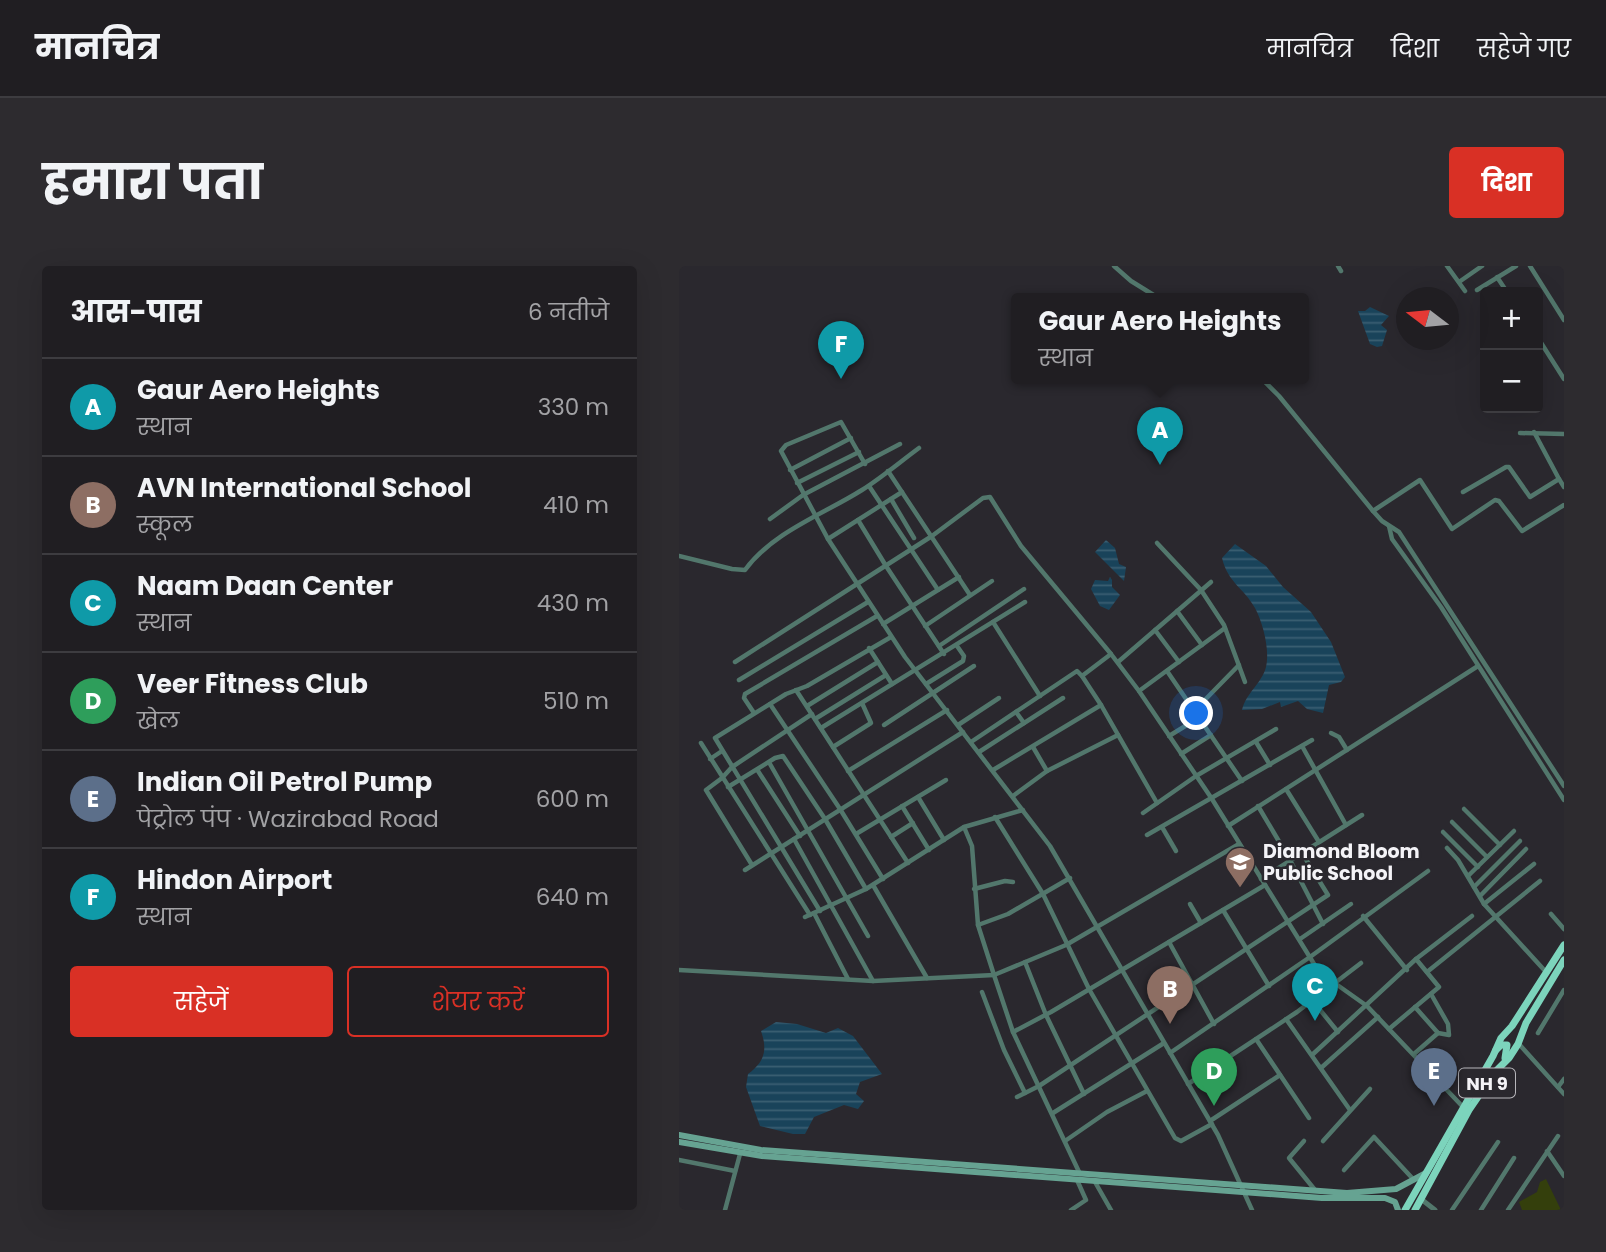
<!DOCTYPE html>
<html lang="hi">
<head>
<meta charset="utf-8">
<style>
  :root { --surface:#201e22; --page:#2d2b2f; --text:#f1f3f6; --muted:#a2a2a5; --line:#3d3c40; --accent:#d93025 }
  body { margin:0; font-family:Poppins,"Noto Sans Devanagari",sans-serif; background:var(--page); color:var(--text) }
  .controls { position:absolute; right:21px; top:21px; display:grid; overflow:hidden; border-radius:7px; box-shadow:0 7px 28px #0002 }
  .controls button { width:63px; height:63px; display:grid; place-items:center; padding:0; border:0; border-bottom:2px solid var(--line); background:var(--surface); color:var(--text); font:35px sans-serif }
  .compass { position:absolute; left:717px; top:21px; width:63px; height:63px; border-radius:50%; background:var(--surface); box-shadow:0 7px 28px #0002; rotate:286deg }
  .you { position:absolute; left:518px; top:448px; width:24px; height:24px; margin:-18px; border:5px solid #fff; border-radius:50%; background:#1a73e8; box-shadow:0 0 0 10px #1a73e833 }
  .badge { display:grid; place-items:center; width:46px; height:46px; border-radius:50%; background:var(--accent); color:#fff; font-size:23px; font-weight:700 }
  .pin { position:absolute; translate:-50% -58px; filter:drop-shadow(0 2px 4px #0008) }
  .pin::after { content:''; position:absolute; top:37px; width:24px; height:21px; background:inherit; clip-path:polygon(0 0,100% 0,50% 100%) }
  .popup { position:absolute; left:332px; top:27px; width:298px; height:91px; box-sizing:border-box; display:grid; place-content:center; border-radius:7px; background:var(--surface); filter:drop-shadow(0 2px 5px #0005); font-size:23px; white-space:nowrap; color:var(--muted) }
  .popup b { font-size:26px; color:var(--text) }
  .popup::after { content:''; position:absolute; left:50%; top:100%; margin-left:-14px; border:14px solid transparent; border-top-color:var(--surface) }
  .list { margin:0; padding:0; list-style:none }
  h2 { display:flex; justify-content:space-between; align-items:center; height:91px; margin:0; padding:0 28px; font-size:30px }
  h2 small { font-size:23px; font-weight:400; color:var(--muted) }
  .list li { display:grid; grid-template-columns:46px 1fr auto; gap:21px; align-items:center; box-sizing:border-box; height:98px; padding:0 28px; border-top:2px solid var(--line) }
  .list b { display:block; font-size:26px; white-space:nowrap }
  .list p { margin:0; font-size:23px; white-space:nowrap; color:var(--muted) }
  .list em { font-size:23px; font-style:normal; color:var(--muted) }
  .actions { display:flex; gap:14px; padding:21px 28px }
  .actions a { flex:1; padding:16px 0; border:2px solid var(--accent); border-radius:7px; text-align:center; font-size:24px; color:var(--accent) }
  .actions .main { background:var(--accent); color:#fff }
  .map { position:relative; flex:none; width:885px; height:944px; overflow:hidden; border-radius:7px }
  header { display:flex; align-items:center; gap:42px; box-sizing:border-box; height:98px; padding:0 35px; background:var(--surface); border-bottom:2px solid var(--line) }
  header strong { font-size:33px }
  nav { display:flex; gap:38px; margin-inline-start:auto; font-size:24px }
  .intro { display:flex; align-items:center; justify-content:space-between; box-sizing:border-box; height:168px; padding:0 42px }
  h1 { margin:0; font-size:49px }
  .button { padding:18px 32px; border-radius:7px; background:var(--accent); color:#fff; font-size:24px; font-weight:700 }
  main { display:flex; gap:42px; padding:0 42px }
  aside { flex:1; background:var(--surface); border-radius:7px; box-shadow:0 7px 28px #0002 }
  .map>svg:first-child { display:block }
</style>
</head>
<body>
<header>
<strong>मानचित्र</strong>
<nav><a>मानचित्र</a><a>दिशा</a><a>सहेजे गए</a></nav>
</header>
<div class="intro"><h1>हमारा पता</h1><a class="button">दिशा</a></div>
<main>
<aside>
<h2>आस-पास<small>6 नतीजे</small></h2>
<ul class="list">
<li><span class="badge" style="background:#0f9aa8">A</span><div><b>Gaur Aero Heights</b><p>स्थान</p></div><em>330 m</em></li>
<li><span class="badge" style="background:#8d6e63">B</span><div><b>AVN International School</b><p>स्कूल</p></div><em>410 m</em></li>
<li><span class="badge" style="background:#0f9aa8">C</span><div><b>Naam Daan Center</b><p>स्थान</p></div><em>430 m</em></li>
<li><span class="badge" style="background:#2e9e5b">D</span><div><b>Veer Fitness Club</b><p>खेल</p></div><em>510 m</em></li>
<li><span class="badge" style="background:#5c6f8a">E</span><div><b>Indian Oil Petrol Pump</b><p>पेट्रोल पंप · Wazirabad Road</p></div><em>600 m</em></li>
<li><span class="badge" style="background:#0f9aa8">F</span><div><b>Hindon Airport</b><p>स्थान</p></div><em>640 m</em></li>
</ul>
<div class="actions"><a class="main">सहेजें</a><a>शेयर करें</a></div>
</aside>
<div class="map">
<svg width="885" height="944" viewBox="0 0 885 944">
  <defs>
    <pattern id="water-rules" width="6" height="5" patternUnits="userSpaceOnUse" patternTransform="scale(1.75)"><rect width="6" height="5" fill="#19435a"/><path d="M0 2.5h6" fill="none" stroke="#3b5f72"/></pattern>
  </defs>
  <rect width="100%" height="100%" fill="#2a282e"/>
  <path fill="#343f0c" d="M867,913L882,944H843L840,936L858,926L861,916Z"/>
  <g fill="url(#water-rules)">
    <path d="M691,41L710,50L702,59L708,64L703,80L698,81L691,78L679,45H686Z"/>
    <path d="M427,274L436,282L440,298L447,301L445,315L416,286Z"/>
    <path d="M556,278L587,300L604,321L632,346L652,376L666,411L662,416L650,419L644,447L628,443L619,435L602,441L601,436L583,443L563,444C567,427 583,417 587,401C591,384 584,357 576,342C565,322 549,317 543,292Z"/>
    <path d="M431,311L433,314V321L441,329L430,344L421,340L412,323L416,314L429,315Z"/>
    <path d="M97,756L118,758L147,767L159,762L174,770L203,808L181,816L177,828L185,835L179,843L165,839L135,851L126,868H114L81,860L67,821L69,808C85,796 89,785 82,765Z"/>
  </g>
  <g fill="none" stroke-linecap="round" stroke-linejoin="round">
    <g stroke="#52776c" stroke-width="4.5">
      <path d="M435,0L452,15L481,33"/>
      <path d="M659,0L662,5"/>
      <path d="M768,0L786,25"/>
      <path d="M851,0L885,54"/>
      <path d="M818,11L828,26"/>
      <path d="M780,16L803,0"/>
      <path d="M798,24L837,0"/>
      <path d="M859,72L885,113"/>
      <path d="M583,113L600,130L694,245L703,255L720,266L885,520"/>
      <path d="M841,167L885,168"/>
      <path d="M186,198L162,156L107,179L102,185L149,273L226,391L371,580L539,869L573,944"/>
      <path d="M111,204L172,172"/>
      <path d="M209,205L291,329"/>
      <path d="M880,213L885,221"/>
      <path d="M118,217L180,186"/>
      <path d="M190,220L259,324"/>
      <path d="M784,226L827,201H830L851,231L880,213L855,166"/>
      <path d="M212,233L235,272"/>
      <path d="M694,245L741,214L773,263L816,234L820,235L843,265L885,239"/>
      <path d="M91,253L124,229L221,178"/>
      <path d="M179,254L207,300L265,388"/>
      <path d="M710,260L713,273L762,341L885,534"/>
      <path d="M149,273L223,226"/>
      <path d="M478,277L522,324L545,359L566,416"/>
      <path d="M0,290L53,303L66,304C94,266 143,249 183,224C202,212 221,196 240,182"/>
      <path d="M498,345L523,379"/>
      <path d="M314,356L361,430"/>
      <path d="M204,358L280,311"/>
      <path d="M246,360L313,315"/>
      <path d="M476,364L500,396"/>
      <path d="M260,380L345,323"/>
      <path d="M190,382L213,418"/>
      <path d="M56,396L253,270L304,232L311,231L342,280L432,388L460,425L533,533L640,706L688,740L784,841"/>
      <path d="M439,396L532,316"/>
      <path d="M488,405L563,515"/>
      <path d="M403,410L432,388"/>
      <path d="M60,414L189,336"/>
      <path d="M247,418L284,395L285,390L278,380"/>
      <path d="M117,424L229,597"/>
      <path d="M460,425L546,362"/>
      <path d="M91,438L161,543L204,613"/>
      <path d="M128,440L199,396"/>
      <path d="M516,444L560,399"/>
      <path d="M337,446L345,457"/>
      <path d="M75,447L65,432L66,428L198,350"/>
      <path d="M136,453L207,409"/>
      <path d="M205,459L295,400"/>
      <path d="M279,459L320,432"/>
      <path d="M142,462L346,336"/>
      <path d="M652,467L660,471L668,484"/>
      <path d="M490,470L521,451"/>
      <path d="M292,476L398,405L403,410L422,439L478,537"/>
      <path d="M577,476L591,499"/>
      <path d="M22,477L131,649"/>
      <path d="M623,480L667,559"/>
      <path d="M154,481L192,457L183,437"/>
      <path d="M354,481L368,505"/>
      <path d="M300,486L384,432"/>
      <path d="M502,488L532,469"/>
      <path d="M31,493L43,485"/>
      <path d="M91,498L189,670"/>
      <path d="M314,504L422,439"/>
      <path d="M79,505L121,570"/>
      <path d="M169,505L268,444"/>
      <path d="M49,521L96,492L104,490L146,553L187,623"/>
      <path d="M607,523L640,576"/>
      <path d="M334,530L368,505L439,469"/>
      <path d="M239,531L265,574"/>
      <path d="M223,540L250,584"/>
      <path d="M579,540L611,594L644,658"/>
      <path d="M785,543L821,579"/>
      <path d="M464,547L517,510L597,463"/>
      <path d="M316,551L364,628L410,723L496,872L502,875L533,858"/>
      <path d="M773,556L808,591"/>
      <path d="M549,560L799,400"/>
      <path d="M285,561L293,580L299,659L315,709L334,766L401,908"/>
      <path d="M483,561L497,585"/>
      <path d="M764,566L799,601"/>
      <path d="M177,568L267,514"/>
      <path d="M468,569L633,474"/>
      <path d="M212,571L234,557"/>
      <path d="M115,573L194,715"/>
      <path d="M768,582L779,594L805,638L867,706"/>
      <path d="M73,599L27,524L43,512L53,501L133,448"/>
      <path d="M66,604L284,466"/>
      <path d="M789,610L835,565"/>
      <path d="M582,613L683,549"/>
      <path d="M194,619L248,712"/>
      <path d="M795,621L841,575"/>
      <path d="M295,623L326,615L334,616"/>
      <path d="M801,630L847,583"/>
      <path d="M511,638L522,657"/>
      <path d="M805,638L855,598"/>
      <path d="M544,644L590,720"/>
      <path d="M141,645L36,472L107,428L128,420L212,371"/>
      <path d="M135,647L169,713"/>
      <path d="M872,648L885,663"/>
      <path d="M684,650L728,704"/>
      <path d="M126,651L187,623L285,561L344,544"/>
      <path d="M299,659L329,648L391,612"/>
      <path d="M621,673L672,638"/>
      <path d="M490,676L535,758"/>
      <path d="M346,696L367,749L405,828"/>
      <path d="M0,704L194,715L315,709L387,679L560,578"/>
      <path d="M748,706L861,615"/>
      <path d="M303,726L325,784L346,827"/>
      <path d="M633,734L659,766"/>
      <path d="M736,741L759,767L770,769L769,758L752,728"/>
      <path d="M607,753L671,844"/>
      <path d="M710,763L760,721L737,693"/>
      <path d="M334,766L372,746L586,619"/>
      <path d="M859,767L885,724"/>
      <path d="M577,773L630,852"/>
      <path d="M840,778L885,828"/>
      <path d="M491,787L631,691L749,605"/>
      <path d="M735,788L759,767"/>
      <path d="M633,789L737,693L793,650"/>
      <path d="M642,802L699,751"/>
      <path d="M509,818L618,746L682,697"/>
      <path d="M879,821L885,813"/>
      <path d="M338,831L360,820L649,629L623,587"/>
      <path d="M374,847L485,777"/>
      <path d="M531,855L601,809"/>
      <path d="M386,875L428,846L468,825"/>
      <path d="M625,875L610,892L636,924"/>
      <path d="M644,875L691,823"/>
      <path d="M868,885L885,910"/>
      <path d="M0,894L56,905"/>
      <path d="M665,904L695,871L735,914"/>
      <path d="M416,916L432,944"/>
      <path d="M46,944L61,888"/>
      <path d="M392,944L407,934L398,914"/>
      <path d="M773,944L819,876"/>
      <path d="M802,944L835,892"/>
      <path d="M829,944L879,870"/>
    </g>
    <path stroke="#52776c" stroke-width="5" d="M742,933L756,944"/>
    <g stroke="#66a392" stroke-width="6">
      <path d="M0,869L82,884L668,927L717,923L747,907"/>
      <path d="M0,876L83,890L643,932H706L716,936L719,944"/>
    </g>
    <g stroke="#7cd4bc" stroke-width="7">
      <path d="M817,784L822,779H828L826,792"/>
      <path d="M726,944L814,790L822,772L833,760L885,679"/>
      <path d="M736,944L790,844L816,806L830,792L839,778L847,757L885,694"/>
    </g>
  </g>
  <defs>
    <g id="school-pin" transform="scale(1.575)"><path d="M0 17L-7.5 6A9.5 9.5 0 1 1 7.5 6Z" fill="#8d6e63" stroke="#2a282e"/><path d="M0-5L7-2L0 1L-7-2ZM-4 1L0 2.5L4 1V4Q0 6-4 4Z" fill="#fff"/></g>
  </defs>
  <g fill-rule="evenodd">
    <use href="#school-pin" x="561" y="596"/>
  </g>
  <g text-anchor="middle" dominant-baseline="central" stroke-width="5" stroke-linejoin="round" paint-order="stroke">
    <rect fill="#2a282e" stroke="#b7b6bb" stroke-width="2" x="780" y="802.5" width="56" height="29" rx="5"/>
    <g font-size="18" font-weight="bold" fill="#f4f3f7">
      <text x="808" y="817">NH 9</text>
    </g>
    <g font-size="19" font-weight="bold" fill="#f4f3f7" stroke="#2a282e" text-anchor="start">
      <text x="584" y="585">Diamond Bloom<tspan x="584" dy="22">Public School</tspan></text>
    </g>
  </g>
</svg>
<div class="controls">
<button>+</button>
<button>−</button>
</div>
<svg class="compass" viewBox="-18 -18 36 36"><path d="M0-13l5 13h-10z" fill="#e53935"/><path d="M0 13l5-13h-10z" fill="#a2a2a5"/></svg>
<div class="you"></div>
<div class="pin badge" style="left:481px;top:199px;background:#0f9aa8">A</div>
<div class="popup"><b>Gaur Aero Heights</b>स्थान</div>
<div class="pin badge" style="left:491px;top:758px;background:#8d6e63">B</div>
<div class="pin badge" style="left:636px;top:755px;background:#0f9aa8">C</div>
<div class="pin badge" style="left:535px;top:840px;background:#2e9e5b">D</div>
<div class="pin badge" style="left:755px;top:840px;background:#5c6f8a">E</div>
<div class="pin badge" style="left:162px;top:113px;background:#0f9aa8">F</div>
</div>
</main>
</body>
</html>
